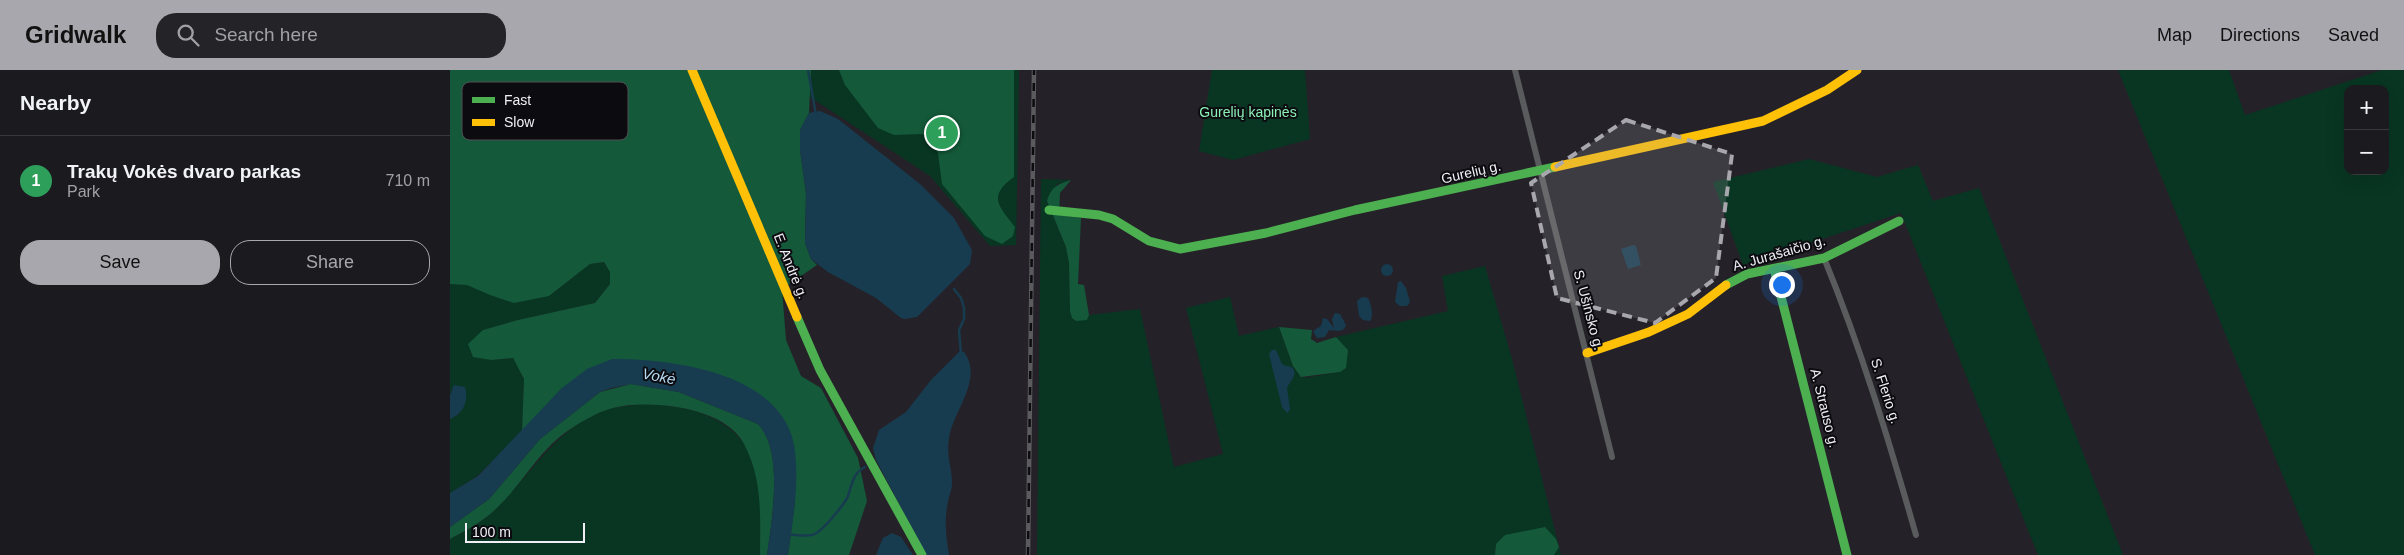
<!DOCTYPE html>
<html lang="en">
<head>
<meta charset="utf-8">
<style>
  :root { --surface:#1b1a1e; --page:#242327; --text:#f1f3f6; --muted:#a0a1a4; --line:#39383c; --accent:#a9a7ae }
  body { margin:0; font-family:Helvetica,sans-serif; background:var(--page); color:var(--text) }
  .controls { position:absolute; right:15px; top:15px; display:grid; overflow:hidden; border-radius:10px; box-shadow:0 5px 20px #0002 }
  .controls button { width:45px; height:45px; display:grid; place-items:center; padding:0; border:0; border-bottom:1px solid var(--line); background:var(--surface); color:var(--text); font:25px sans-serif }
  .scale { position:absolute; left:15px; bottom:12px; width:120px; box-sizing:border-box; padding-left:5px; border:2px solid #f1eff6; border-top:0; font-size:14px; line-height:18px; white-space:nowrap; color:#f1eff6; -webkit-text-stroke:4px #0c0b0f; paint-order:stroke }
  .you { position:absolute; left:1331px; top:214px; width:18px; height:18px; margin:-12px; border:4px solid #fff; border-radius:50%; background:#1a73e8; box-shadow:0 0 0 8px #1a73e833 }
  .badge { display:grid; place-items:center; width:32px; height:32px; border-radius:50%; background:var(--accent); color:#fff; font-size:16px; font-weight:700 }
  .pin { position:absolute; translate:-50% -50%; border:2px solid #fff; box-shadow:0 1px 5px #0006 }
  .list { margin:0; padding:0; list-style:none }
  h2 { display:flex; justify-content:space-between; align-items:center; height:65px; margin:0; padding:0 20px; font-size:21px }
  h2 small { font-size:16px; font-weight:400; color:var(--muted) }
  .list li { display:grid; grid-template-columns:32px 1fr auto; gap:15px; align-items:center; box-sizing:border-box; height:90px; padding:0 20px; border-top:1px solid var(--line) }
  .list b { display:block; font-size:19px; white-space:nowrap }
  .list p { margin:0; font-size:16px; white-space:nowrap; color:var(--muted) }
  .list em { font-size:16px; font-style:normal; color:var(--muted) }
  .actions { display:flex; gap:10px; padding:15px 20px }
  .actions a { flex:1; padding:11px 0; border:1px solid var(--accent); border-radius:20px; text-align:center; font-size:18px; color:var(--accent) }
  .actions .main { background:var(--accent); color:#111 }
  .icon { flex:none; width:28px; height:28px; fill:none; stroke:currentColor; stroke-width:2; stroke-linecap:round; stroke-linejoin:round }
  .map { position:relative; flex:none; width:1954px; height:485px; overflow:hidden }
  header { display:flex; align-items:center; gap:30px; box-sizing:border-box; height:70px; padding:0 25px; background:var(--accent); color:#111 }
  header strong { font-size:24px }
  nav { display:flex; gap:28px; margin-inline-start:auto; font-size:18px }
  .search { width:350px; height:45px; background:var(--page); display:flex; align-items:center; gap:12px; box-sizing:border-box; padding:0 18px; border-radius:20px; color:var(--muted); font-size:19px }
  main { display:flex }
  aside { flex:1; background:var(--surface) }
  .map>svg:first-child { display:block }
</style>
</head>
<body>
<header>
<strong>Gridwalk</strong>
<div class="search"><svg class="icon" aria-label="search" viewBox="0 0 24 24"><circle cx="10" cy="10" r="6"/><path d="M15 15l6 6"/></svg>Search here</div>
<nav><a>Map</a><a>Directions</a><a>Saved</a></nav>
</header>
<main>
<aside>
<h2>Nearby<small></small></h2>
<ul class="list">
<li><span class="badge" style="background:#2e9e5b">1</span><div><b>Trakų Vokės dvaro parkas</b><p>Park</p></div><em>710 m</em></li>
</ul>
<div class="actions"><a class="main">Save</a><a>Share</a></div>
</aside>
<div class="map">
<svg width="1954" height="485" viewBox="0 0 1954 485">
  <rect width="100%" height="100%" fill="#242228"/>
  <g fill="#083622" fill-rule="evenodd">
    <path d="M345,0H569L566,175L540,176L480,106L351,21Z"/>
    <path d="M762,0H855L860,69L783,90L749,81Z"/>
    <path d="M1668,0H1779L1795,45L1932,0H1954V485H1865ZM1898,19H1935V101H1898Z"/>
    <path d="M1359,89L1427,107L1468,95L1483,131L1529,118L1673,485H1588L1451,143L1293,195L1263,112Z"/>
    <path d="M591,109L621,110L607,114L597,131L616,177L619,193L620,241L637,250L639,245L690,239L724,397L773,384L736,238L780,227L789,266L829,257L843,296L851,307L855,308L890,302L898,280L886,267L998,241L992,206L1035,196L1062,289L1111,485H1104L1108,477L1046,474L1045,485H587Z"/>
    <path d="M154,192L160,202V214L145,233L68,250L33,260L41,290L63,288L74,309L72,362L27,406L0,423V349L8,345L16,330L2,318L0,325V214H17L40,225L99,226L140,194Z"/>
    <path d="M193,334C251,336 304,353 310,420C312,441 310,463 310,485H0V469C14,462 28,455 39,445C81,408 105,354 163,338C172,336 183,336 193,334Z"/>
  </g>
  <g fill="#14593a">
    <path d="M0,0H361L359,43L350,60V80L356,123L355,173L361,189L367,195L332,219L336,270L351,306L371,318L408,388L417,431L399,485H338L345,431L343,373L282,309L112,318L72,362L74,309L63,288L41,290L23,287L18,274L33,260L68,250L145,233L160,214V202L154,192L140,194L99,226L64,233L40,225L17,215L0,214Z"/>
    <path d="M389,0H564V107C537,126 549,136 565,157L563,166L552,174L535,166L492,114L488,83L479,68L472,64L444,65L428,58L395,15Z"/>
    <path d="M621,110L610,123L609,145L631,148L628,214L634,215L639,245L637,250L626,251L622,248L620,241L619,193L616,177L597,131C601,117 608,114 621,110Z"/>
    <path d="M829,257L862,260L861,269L867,273L886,267L898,280L896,298L890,302L851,307L843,296Z"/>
    <path d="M181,314L229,322L308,354C334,380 322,450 317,485H310C310,446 313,410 294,374C275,337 200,329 163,338C148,342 132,351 119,360C86,382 69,421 39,445C27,455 13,462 0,469V457L39,429L90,369L150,322Z"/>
    <path d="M1095,457L1106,469L1109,477L1104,485H1045L1046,474L1055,465Z"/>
  </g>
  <g fill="#173c50">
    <path d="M370,41L388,49L470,114L504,148L522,180L520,194L467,247L455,249L451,248L426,228L378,202L361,189L355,173L356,123L350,80V60L359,43Z"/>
    <path d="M1183,175L1186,176L1191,195L1178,199L1171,179Z"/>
    <circle cx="937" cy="200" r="6"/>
    <path d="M951,211L956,218L960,232L957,236H950L945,232L948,212Z"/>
    <path d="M912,227L918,228C921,234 924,246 920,251L913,250L909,246L907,231Z"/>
    <path d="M885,243L890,244L896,255L894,259L889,261L879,260L875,267L867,268L863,261L871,256L873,248L877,249L884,258L882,249Z"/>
    <path d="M822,280H826L832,294C835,296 838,296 841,297C850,303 839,312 837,318L840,340L837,343L832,337L819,284Z"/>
    <path d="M510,281L514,282C534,309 503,341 499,368C496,387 502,397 502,413C502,420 499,425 498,432C494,449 496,468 499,485H476L426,390L423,378L429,360L456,342L481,310Z"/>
    <path d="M162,289C222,289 330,302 344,375C350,411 343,449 338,485H317C322,451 334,380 308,354L229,322L181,314L161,318L150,322L90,369L39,429L0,457V423L28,406L112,318L137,299Z"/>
    <path d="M4,315L15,317C19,331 13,344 0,349V325Z"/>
    <path d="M442,463L451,467L463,485H426L433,468Z"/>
  </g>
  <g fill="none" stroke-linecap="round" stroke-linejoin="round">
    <g stroke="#173c50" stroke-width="2.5">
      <path d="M358,0L366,45"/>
      <path d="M504,219L511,228L514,238V249L509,260L511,284"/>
      <path d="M338,464C345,465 359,467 365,464C373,460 395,434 398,426C402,414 403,403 415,397"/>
    </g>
    <g stroke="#595b5c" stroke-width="6">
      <path d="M1065,0L1162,387"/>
      <path d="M1374,188C1411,278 1439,371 1466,465"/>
    </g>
    <g stroke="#4caf50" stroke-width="9">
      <path d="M599,140L649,145L663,149L699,171L730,179L816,163L905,140L1105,97"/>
      <path d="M1324,199L1397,485"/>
      <path d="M1276,215L1297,204L1374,188L1449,151"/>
      <path d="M347,247L370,300L472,485"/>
    </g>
    <g stroke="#ffc107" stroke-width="9">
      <path d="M242,0L347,247"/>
      <path d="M1105,97L1313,51L1377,20L1407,0"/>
      <path d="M1137,283L1199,262L1238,244L1276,215"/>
    </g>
    <g stroke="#5b5b5f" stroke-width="4.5">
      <path id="rail" d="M578,485L584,0"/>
    </g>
    <use href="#rail" stroke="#0c0b0f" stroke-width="2.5" stroke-dasharray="8" stroke-linecap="butt"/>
  </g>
  <path fill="#a9a7ae" fill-opacity="0.2" stroke="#a9a7ae" stroke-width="4" stroke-dasharray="10 6" stroke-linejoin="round" d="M1176,50L1282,84L1266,208L1205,253L1107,228L1081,113Z"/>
  <g text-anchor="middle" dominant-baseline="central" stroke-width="4" stroke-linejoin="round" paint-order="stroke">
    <g font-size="14" fill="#8af1b7" stroke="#0c0b0f">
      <text x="798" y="42">Gurelių kapinės</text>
    </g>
    <g font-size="14" fill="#f1eff6" stroke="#0c0b0f">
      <text transform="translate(1021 102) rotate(-13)">Gurelių g.</text>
      <text transform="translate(1329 183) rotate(-16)">A. Jurašaičio g.</text>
      <text transform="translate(341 196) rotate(68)">E. Andrė g.</text>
      <text transform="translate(1139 240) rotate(75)">S. Ušinsko g.</text>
      <text transform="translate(1436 321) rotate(72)">S. Flerio g.</text>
      <text transform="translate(1375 338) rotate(76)">A. Strauso g.</text>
    </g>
    <g font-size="15" font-style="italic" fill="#b5daf1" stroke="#0c0b0f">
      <text transform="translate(209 306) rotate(11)">Vokė</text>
    </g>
  </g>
  <rect x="12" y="12" width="166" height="58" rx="8" fill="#0c0b0f" stroke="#514f54" stroke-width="1"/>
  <rect x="22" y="27" width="23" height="6" fill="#4caf50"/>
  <rect x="22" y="49" width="23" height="7" fill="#ffc107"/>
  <g font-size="14" fill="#f1eff6">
    <text x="54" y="35">Fast</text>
    <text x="54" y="57">Slow</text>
  </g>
</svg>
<div class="controls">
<button>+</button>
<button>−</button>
</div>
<div class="scale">100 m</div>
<div class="you"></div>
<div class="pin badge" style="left:492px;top:63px;background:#2e9e5b">1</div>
</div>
</main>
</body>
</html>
